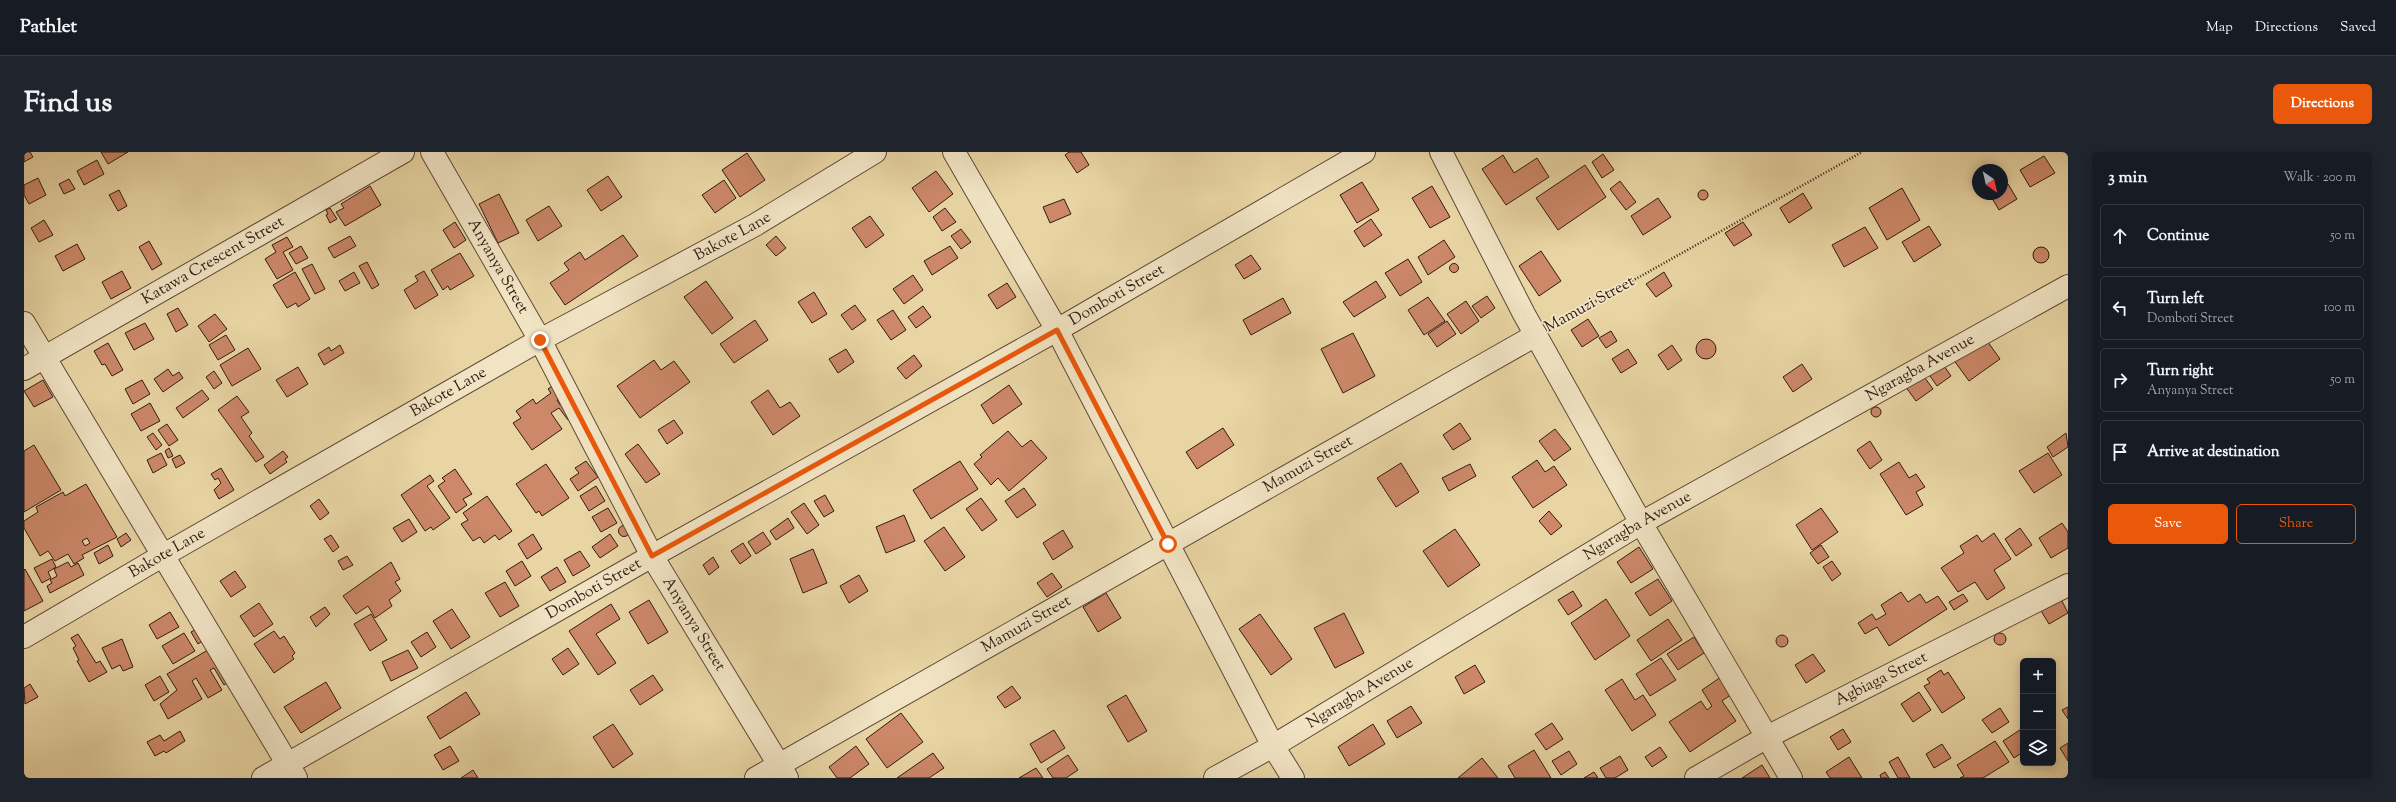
<!DOCTYPE html>
<html lang="en">
<head>
<meta charset="utf-8">
<style>
  :root { --surface:#171b24; --page:#20242c; --text:#f1f3f6; --muted:#9ea1a6; --line:#363941; --accent:#ea580c }
  body { margin:0; font-family:"Sorts Mill Goudy",serif; background:var(--page); color:var(--text) }
  .controls { position:absolute; right:12px; bottom:12px; display:grid; overflow:hidden; border-radius:6px; box-shadow:0 2px 10px #0003 }
  .controls button { width:36px; height:36px; display:grid; place-items:center; padding:0; border:0; border-bottom:1px solid var(--line); background:var(--surface); color:var(--text); font:20px sans-serif }
  .compass { position:absolute; left:1948px; top:12px; width:36px; height:36px; border-radius:50%; background:var(--surface); box-shadow:0 2px 10px #0003; rotate:146deg }
  .stop { position:absolute; width:12px; height:12px; margin:-9px; border:3px solid #ea580c; border-radius:50%; background:#fff }
  .stop.end { background:#ea580c; border-color:#fff; box-shadow:0 1px 4px #0008 }
  .list { margin:0; padding:0; list-style:none }
  h2 { display:flex; justify-content:space-between; align-items:center; height:52px; margin:0; padding:0 16px; font-size:17px }
  h2 small { font-size:13px; font-weight:400; color:var(--muted) }
  .list li { display:grid; grid-template-columns:26px 1fr auto; gap:12px; align-items:center; box-sizing:border-box; height:64px; margin:0 8px 8px; padding:0 8px; border:1px solid var(--line); border-radius:6px }
  .list b { display:block; font-size:15px; white-space:nowrap }
  .list p { margin:0; font-size:13px; white-space:nowrap; color:var(--muted) }
  .list em { font-size:13px; font-style:normal; color:var(--muted) }
  .actions { display:flex; gap:8px; padding:12px 16px }
  .actions a { flex:1; padding:9px 0; border:1px solid var(--accent); border-radius:6px; text-align:center; font-size:14px; color:var(--accent) }
  .actions .main { background:var(--accent); color:#fff }
  .icon { flex:none; width:22px; height:22px; fill:none; stroke:currentColor; stroke-width:2; stroke-linecap:round; stroke-linejoin:round }
  .map { position:relative; flex:none; width:2044px; height:626px; overflow:hidden; border-radius:6px }
  header { display:flex; align-items:center; gap:24px; box-sizing:border-box; height:56px; padding:0 20px; background:var(--surface); border-bottom:1px solid var(--line) }
  header strong { font-size:19px }
  nav { display:flex; gap:22px; margin-inline-start:auto; font-size:14px }
  .intro { display:flex; align-items:center; justify-content:space-between; box-sizing:border-box; height:96px; padding:0 24px }
  h1 { margin:0; font-size:28px }
  .button { padding:10px 18px; border-radius:6px; background:var(--accent); color:#fff; font-size:14px; font-weight:700 }
  main { display:flex; gap:24px; padding:0 24px }
  aside { flex:1; background:var(--surface); border-radius:6px; box-shadow:0 2px 10px #0003 }
  .map>svg:first-child { display:block }
</style>
</head>
<body>
<header>
<strong>Pathlet</strong>
<nav><a>Map</a><a>Directions</a><a>Saved</a></nav>
</header>
<div class="intro"><h1>Find us</h1><a class="button">Directions</a></div>
<main>
<div class="map">
<svg width="2044" height="626" viewBox="0 0 2044 626">
  <rect width="100%" height="100%" fill="#e9d5a4"/>
  <filter id="stains"><feTurbulence type="fractalNoise" baseFrequency=".005" numOctaves="4"/><feColorMatrix values="0 0 0 0 .2 0 0 0 0 .09 0 0 0 0 .02 0 0 0 .5 -.17"/></filter>
  <radialGradient id="worn" r=".72"><stop offset=".6" stop-color="#630" stop-opacity="0"/><stop offset="1" stop-color="#630" stop-opacity=".3"/></radialGradient>
  <g fill="#cc8869" stroke="#321b12" fill-rule="evenodd">
    <path d="M0,0H6L9,5L0,10Z"/>
    <path d="M77,0H104L84,12Z"/>
    <path d="M1045,0H1057L1065,13L1053,21L1041,3Z"/>
    <path d="M723,1L741,28L716,45L698,18Z"/>
    <path d="M1579,2L1590,18L1578,26L1568,10Z"/>
    <path d="M1479,3L1490,21L1513,6L1525,25L1482,53L1458,17Z"/>
    <path d="M2020,4L2031,21L2006,35L1996,18Z"/>
    <path d="M73,8L80,22L60,33L53,19Z"/>
    <path d="M1561,13L1582,45L1534,78L1512,46Z"/>
    <path d="M912,19L929,42L905,60L888,36Z"/>
    <path d="M584,24L598,45L577,59L563,38Z"/>
    <path d="M14,26L22,43L5,52L0,43V33Z"/>
    <path d="M45,27L51,37L40,42L35,32Z"/>
    <path d="M700,28L712,46L691,61L678,43Z"/>
    <path d="M1596,29L1612,50L1602,58L1586,37Z"/>
    <path d="M1338,30L1355,58L1333,71L1316,43Z"/>
    <path d="M1984,32L1993,47L1975,58L1966,43L1978,42V36Z"/>
    <path d="M346,34L357,53L321,74L312,60L320,56L317,52Z"/>
    <path d="M1408,34L1426,65L1406,76L1388,46Z"/>
    <path d="M1878,36L1896,68L1863,88L1845,56Z"/>
    <path d="M95,38L103,54L94,59L85,43Z"/>
    <circle cx="1679" cy="43" r="5"/>
    <path d="M1779,41L1788,56L1765,71L1756,56Z"/>
    <path d="M475,42L495,81L474,91L455,52Z"/>
    <path d="M1634,46L1647,65L1619,83L1607,64Z"/>
    <path d="M1040,47L1047,62L1026,71L1019,55Z"/>
    <path d="M525,54L538,74L514,89L502,68Z"/>
    <path d="M306,56L313,67L306,71L302,63L304,62L302,58Z"/>
    <path d="M921,56L932,70L918,79L909,65Z"/>
    <path d="M846,64L860,83L842,96L828,76Z"/>
    <path d="M1347,67L1358,83L1340,95L1330,79Z"/>
    <path d="M20,68L29,83L15,90L7,76Z"/>
    <path d="M431,70L442,88L430,96L419,78Z"/>
    <path d="M1719,70L1728,83L1710,94L1701,81Z"/>
    <path d="M1905,74L1917,93L1890,110L1878,90Z"/>
    <path d="M1841,75L1854,96L1820,115L1808,93Z"/>
    <path d="M937,77L947,90L937,97L927,84Z"/>
    <path d="M599,83L614,104L541,153L526,131L545,118L540,111L556,100L561,108Z"/>
    <path d="M326,84L332,94L310,106L304,96Z"/>
    <path d="M752,84L762,96L752,104L742,93Z"/>
    <path d="M263,85L269,95L259,100L269,118L253,127L241,107L252,100L248,93Z"/>
    <path d="M1420,88L1431,105L1404,123L1394,105Z"/>
    <path d="M125,89L138,112L128,118L115,95Z"/>
    <path d="M53,92L61,107L39,119L31,104Z"/>
    <path d="M277,94L284,106L272,112L265,101Z"/>
    <path d="M926,94L934,106L908,123L900,109Z"/>
    <circle cx="2017" cy="103" r="8"/>
    <path d="M1517,99L1537,129L1515,144L1495,114Z"/>
    <path d="M436,101L450,124L426,138L424,134L419,138L407,118Z"/>
    <path d="M1227,103L1237,117L1220,127L1211,113Z"/>
    <path d="M1384,107L1398,130L1376,144L1361,121Z"/>
    <path d="M343,110L355,133L348,137L335,114Z"/>
    <circle cx="1430" cy="116" r="4.5"/>
    <path d="M288,112L301,137L291,142L278,117Z"/>
    <path d="M98,119L107,136L87,147L78,130Z"/>
    <path d="M400,119L414,143L391,157L380,138L394,129L391,124Z"/>
    <path d="M271,120L286,147L274,155L272,151L263,156L249,133Z"/>
    <path d="M330,120L336,131L321,139L315,129Z"/>
    <path d="M1640,120L1648,134L1632,145L1622,132Z"/>
    <path d="M889,123L899,138L880,152L869,137Z"/>
    <path d="M682,129L709,166L688,182L660,145Z"/>
    <path d="M1352,129L1362,145L1330,165L1319,150Z"/>
    <path d="M983,131L992,145L973,157L964,143Z"/>
    <path d="M790,140L803,162L788,171L774,150Z"/>
    <path d="M1463,144L1471,156L1457,166L1448,154Z"/>
    <path d="M1404,145L1421,169L1400,183L1384,158Z"/>
    <path d="M1259,146L1267,161L1227,183L1219,168Z"/>
    <path d="M1442,149L1455,169L1437,182L1423,162Z"/>
    <path d="M831,153L842,168L828,178L817,163Z"/>
    <path d="M899,154L907,165L892,176L884,165Z"/>
    <path d="M154,156L164,173L152,180L143,162Z"/>
    <path d="M869,158L882,178L867,188L853,168Z"/>
    <path d="M191,162L203,177L185,190L174,174Z"/>
    <path d="M1564,167L1575,184L1558,195L1547,178Z"/>
    <path d="M731,168L744,188L710,211L696,192Z"/>
    <path d="M1423,169L1432,182L1413,195L1404,182Z"/>
    <path d="M121,171L130,187L110,198L101,181Z"/>
    <path d="M1587,179L1593,189L1582,196L1575,186Z"/>
    <path d="M1329,181L1351,224L1319,241L1297,197Z"/>
    <path d="M202,183L211,198L194,208L185,193Z"/>
    <path d="M1961,186L1976,207L1945,229L1929,207Z"/>
    <circle cx="1682" cy="197" r="10"/>
    <path d="M84,191L99,218L88,224L81,212L78,213L70,199Z"/>
    <path d="M316,193L320,201L300,213L294,202L305,195L307,199Z"/>
    <path d="M1648,193L1658,208L1644,218L1634,203Z"/>
    <path d="M224,196L237,217L208,234L196,213Z"/>
    <path d="M822,197L830,210L814,221L805,207Z"/>
    <path d="M1604,197L1613,211L1597,221L1588,207Z"/>
    <path d="M890,203L898,214L882,227L873,216Z"/>
    <path d="M630,208L637,218L650,209L666,230L616,266L593,234Z"/>
    <path d="M1918,211L1927,224L1913,234L1904,221Z"/>
    <path d="M1778,212L1788,227L1769,240L1759,225Z"/>
    <path d="M274,215L284,232L263,245L252,228Z"/>
    <path d="M144,217L149,224L155,220L159,226L139,240L130,227Z"/>
    <path d="M190,219L198,231L190,237L182,225Z"/>
    <path d="M1898,222L1909,237L1892,249L1881,234Z"/>
    <path d="M19,228L29,245L10,255L0,239Z"/>
    <path d="M118,228L126,242L109,252L101,237Z"/>
    <path d="M535,229L556,259L544,268L535,256L527,261L538,277L508,298L489,271L497,266L492,259L509,247L512,252L527,241L524,237ZM537,245L541,250L536,253L533,248Z"/>
    <path d="M985,233L998,252L969,272L957,253Z"/>
    <path d="M178,238L185,247L159,266L152,256Z"/>
    <path d="M744,238L756,256L766,250L776,264L749,283L727,250Z"/>
    <path d="M213,244L225,260L217,265L228,281L225,284L240,305L232,310L194,258Z"/>
    <path d="M126,251L136,269L117,279L107,262Z"/>
    <circle cx="1852" cy="260" r="5"/>
    <path d="M650,268L659,281L643,292L634,278Z"/>
    <path d="M1436,271L1447,287L1429,298L1419,283Z"/>
    <path d="M143,272L154,288L145,294L134,278Z"/>
    <path d="M1199,276L1210,293L1173,317L1162,300Z"/>
    <path d="M1531,277L1547,297L1530,309L1515,289Z"/>
    <path d="M984,279L998,295L1007,288L1023,306L985,339L974,326L967,333L950,312L958,305L956,303Z"/>
    <path d="M129,281L138,293L132,298L123,285Z"/>
    <path d="M2042,281L2044,295L2029,305L2023,295Z"/>
    <path d="M1846,289L1858,308L1846,317L1833,298Z"/>
    <path d="M614,292L636,322L622,331L601,302Z"/>
    <path d="M10,293L37,338L0,360V299Z"/>
    <path d="M145,296L149,304L144,306L141,299Z"/>
    <path d="M259,299L264,305L261,307L263,310L246,322L240,313Z"/>
    <path d="M137,301L143,313L129,321L123,308Z"/>
    <path d="M2024,301L2038,323L2010,341L1995,319Z"/>
    <path d="M156,303L161,311L152,316L148,307Z"/>
    <path d="M1513,308L1521,320L1530,314L1543,333L1509,356L1488,325Z"/>
    <path d="M562,309L574,325L554,339L546,327L555,321L551,316Z"/>
    <path d="M936,309L954,337L907,367L889,338Z"/>
    <path d="M1875,310L1885,326L1892,322L1901,335L1892,340L1899,353L1882,363L1856,322Z"/>
    <path d="M1377,311L1395,340L1372,355L1353,326Z"/>
    <path d="M522,312L545,346L518,364L515,359L512,361L492,332Z"/>
    <path d="M1446,312L1452,324L1425,339L1418,326Z"/>
    <path d="M197,316L210,338L195,347L190,338L197,331L194,326L191,328L187,322Z"/>
    <path d="M431,317L448,342L439,347L443,353L432,361L414,334L421,329L418,326Z"/>
    <path d="M406,323L410,329L403,334L426,366L409,378L407,375L401,379L377,343Z"/>
    <path d="M62,332L93,385L58,403L60,406L50,412L44,402L31,409L24,399L16,404L0,376V369L14,360L12,355L39,340L41,344ZM63,386L66,391L61,394L58,389Z"/>
    <path d="M572,334L581,349L565,359L556,344Z"/>
    <path d="M1000,336L1012,353L993,366L981,349Z"/>
    <path d="M801,343L810,359L800,365L790,349Z"/>
    <path d="M463,344L488,379L475,388L471,383L460,391L456,385L449,389L437,372L444,368L439,361Z"/>
    <path d="M957,346L973,368L958,379L942,357Z"/>
    <path d="M295,347L305,361L296,368L286,354Z"/>
    <path d="M780,351L795,373L783,382L767,360Z"/>
    <path d="M584,356L593,371L577,380L568,365Z"/>
    <path d="M1797,356L1814,380L1788,398L1772,373Z"/>
    <path d="M1525,359L1538,374L1527,383L1515,369Z"/>
    <path d="M880,363L891,389L862,401L852,375Z"/>
    <path d="M764,366L770,376L752,388L746,379Z"/>
    <path d="M385,367L393,380L378,390L369,376Z"/>
    <path d="M2038,371L2044,380V396L2027,406L2015,386Z"/>
    <circle cx="600" cy="379" r="5.5"/>
    <path d="M920,375L941,405L921,419L900,389Z"/>
    <path d="M1996,376L2008,393L1992,404L1981,387Z"/>
    <path d="M1431,377L1456,413L1424,435L1399,399Z"/>
    <path d="M1039,378L1049,395L1029,408L1019,391Z"/>
    <path d="M739,380L747,392L732,402L724,390Z"/>
    <path d="M102,381L107,388L97,395L93,387Z"/>
    <path d="M1970,381L1987,407L1970,418L1981,436L1963,448L1951,430L1934,440L1917,416L1940,401L1936,394L1953,383L1958,390Z"/>
    <path d="M509,382L518,397L503,407L494,392Z"/>
    <path d="M586,382L594,394L576,406L568,395Z"/>
    <path d="M307,383L315,395L309,400L300,387Z"/>
    <path d="M719,391L727,404L716,412L707,399Z"/>
    <path d="M84,393L89,404L75,412L70,401Z"/>
    <path d="M1797,393L1805,405L1794,412L1786,401Z"/>
    <path d="M1615,395L1629,417L1607,431L1593,410Z"/>
    <path d="M789,397L803,431L779,441L766,407Z"/>
    <path d="M556,399L566,414L549,424L540,408Z"/>
    <path d="M323,404L329,413L319,418L314,409Z"/>
    <path d="M689,405L695,415L685,423L679,413Z"/>
    <path d="M28,407L32,415L24,420L27,426L18,431L10,416Z"/>
    <path d="M498,409L507,424L491,434L482,419Z"/>
    <path d="M1808,409L1817,422L1808,429L1799,415Z"/>
    <path d="M44,410L47,415L54,411L60,423L26,441L23,434L28,431L26,428L33,424L30,417Z"/>
    <path d="M367,410L376,427L371,430L377,439L365,448L368,454L351,466L344,454L332,462L319,444Z"/>
    <path d="M533,415L542,430L526,439L517,425Z"/>
    <path d="M1,417L19,449L0,459V418Z"/>
    <path d="M211,419L222,435L207,445L196,429Z"/>
    <path d="M1028,421L1038,435L1023,445L1013,431Z"/>
    <path d="M835,423L844,439L825,451L816,434Z"/>
    <path d="M1634,427L1648,449L1626,464L1611,441Z"/>
    <path d="M481,430L495,454L476,465L461,441Z"/>
    <path d="M1549,439L1558,454L1544,463L1534,448Z"/>
    <path d="M1877,440L1884,450L1896,442L1902,451L1914,444L1923,457L1865,494L1853,475L1841,482L1834,471L1848,462L1852,468L1862,462L1857,453Z"/>
    <path d="M1082,441L1097,466L1074,480L1059,455Z"/>
    <path d="M1939,442L1944,449L1930,458L1925,450Z"/>
    <path d="M2036,445L2044,461L2025,472L2016,457Z"/>
    <path d="M1582,447L1606,484L1571,508L1547,471Z"/>
    <path d="M625,448L644,480L624,492L605,460Z"/>
    <path d="M235,451L249,472L230,485L216,464Z"/>
    <path d="M587,452L596,467L572,482L592,511L574,523L545,479Z"/>
    <path d="M301,455L306,462L292,475L286,465Z"/>
    <path d="M428,457L446,485L427,497L409,469Z"/>
    <path d="M146,460L155,475L133,487L125,473Z"/>
    <path d="M1320,461L1340,501L1311,516L1290,476Z"/>
    <path d="M347,462L363,488L346,499L330,472Z"/>
    <path d="M1236,462L1268,507L1247,523L1215,477Z"/>
    <path d="M1644,467L1658,488L1627,509L1613,488Z"/>
    <path d="M176,475L183,486L174,492L167,480Z"/>
    <path d="M250,479L256,487L260,484L271,501L268,504L270,507L250,521L230,492Z"/>
    <path d="M403,480L412,495L397,505L387,490Z"/>
    <path d="M160,481L171,499L149,512L138,494Z"/>
    <circle cx="1976" cy="487" r="6"/>
    <path d="M54,482L72,511L76,509L83,520L65,530L53,509L55,508L49,496L52,494L47,486Z"/>
    <circle cx="1758" cy="489" r="6"/>
    <path d="M1670,485L1680,501L1654,518L1643,502Z"/>
    <path d="M98,487L109,515L99,519L96,513L88,517L78,496Z"/>
    <path d="M189,495L208,528L200,533L190,516L186,518L198,538L184,546L172,526L168,529L178,547L144,567L136,552L153,538L143,522Z"/>
    <path d="M544,496L555,512L539,523L528,507Z"/>
    <path d="M384,498L394,516L367,529L358,510Z"/>
    <path d="M1789,502L1801,519L1782,531L1771,513Z"/>
    <path d="M1637,506L1652,528L1626,544L1612,522Z"/>
    <path d="M1451,513L1461,530L1440,542L1431,525Z"/>
    <path d="M1917,518L1920,523L1924,520L1941,546L1918,561L1900,534L1906,531L1903,527Z"/>
    <path d="M629,523L639,538L616,553L606,538Z"/>
    <path d="M136,524L145,540L130,549L121,533Z"/>
    <path d="M1697,525L1708,542L1698,549L1712,569L1666,600L1645,570L1677,549L1683,558L1688,554L1678,538Z"/>
    <path d="M1598,527L1611,548L1619,543L1632,563L1608,579L1581,538Z"/>
    <path d="M302,530L317,556L277,581L260,555Z"/>
    <path d="M6,532L14,545L1,552L0,536Z"/>
    <path d="M988,534L997,546L981,556L973,545Z"/>
    <path d="M442,540L456,562L416,587L403,565Z"/>
    <path d="M1895,540L1907,558L1889,570L1877,552Z"/>
    <path d="M1102,543L1123,579L1104,590L1083,554Z"/>
    <path d="M1387,554L1398,571L1373,586L1363,569Z"/>
    <path d="M2044,555V567L2038,558Z"/>
    <path d="M1976,556L1985,570L1968,581L1958,568Z"/>
    <path d="M877,561L899,590L863,616L842,587Z"/>
    <path d="M1528,571L1539,587L1522,598L1511,582Z"/>
    <path d="M589,572L609,602L589,616L569,585Z"/>
    <path d="M1349,572L1361,592L1325,614L1314,595Z"/>
    <path d="M1999,576V600L1990,606L1979,589Z"/>
    <path d="M1819,577L1827,590L1814,598L1806,585Z"/>
    <path d="M1030,578L1041,596L1017,611L1006,592Z"/>
    <path d="M156,579L161,589L142,601L140,599L131,604L123,590L136,583L140,589Z"/>
    <path d="M1971,589L1985,610L1959,626H1936L1940,624L1933,613Z"/>
    <path d="M2044,591V609L2036,596Z"/>
    <path d="M1918,592L1927,606L1910,616L1902,602Z"/>
    <path d="M426,594L435,609L419,618L410,603Z"/>
    <path d="M832,594L845,612L826,626H813L805,615Z"/>
    <path d="M1636,595L1643,605L1628,615L1621,605Z"/>
    <path d="M1510,598L1527,626H1491L1484,614Z"/>
    <path d="M1545,599L1553,612L1537,623L1528,609Z"/>
    <path d="M909,601L920,616L905,626H873Z"/>
    <path d="M1044,603L1054,618L1042,626H1029L1023,617Z"/>
    <path d="M1596,604L1604,618L1591,626H1582L1576,616Z"/>
    <path d="M1825,605L1838,626H1806L1802,620Z"/>
    <path d="M1874,605L1886,626H1874L1865,610Z"/>
    <path d="M1458,606L1474,626H1434Z"/>
    <path d="M1738,613L1746,626H1718Z"/>
    <path d="M1012,616L1019,626H995Z"/>
    <path d="M449,618L454,626H437Z"/>
    <path d="M1570,620L1574,626H1560Z"/>
    <path d="M1861,620L1865,626H1857L1856,623Z"/>
  </g>
  <g fill="none" stroke-linecap="round" stroke-linejoin="round">
    <g stroke="#604a36" stroke-width="24">
      <g id="street">
        <path id="s1" d="M408,0L516,188L628,404L763,626"/>
        <path d="M930,0L1033,178L1249,594L1269,626"/>
        <path d="M1417,0L1500,162L1617,371L1767,626"/>
        <path d="M0,171L272,626"/>
        <path id="s2" d="M0,217L379,0"/>
        <path id="s3" d="M0,485L138,404L516,188L731,73L851,0"/>
        <path id="s4" d="M239,626L628,404L1033,178L1340,0"/>
        <path id="s5" d="M732,626L1512,183"/>
        <path id="s6" d="M1191,626L1249,594L1617,371L2044,134"/>
        <path id="s7" d="M1672,626L1743,585L2044,433"/>
      </g>
    </g>
    <path stroke="#321b12" stroke-width="2.5" stroke-dasharray="1 2" stroke-linecap="butt" d="M1535,170L1838,0"/>
    <use href="#street" stroke="#f1e4c4" stroke-width="22"/>
  </g>
  <g fill="none" stroke-linecap="round" stroke-linejoin="round">
    <path stroke="#ea580c" stroke-width="5" d="M516,188L628,404L1033,178L1144,392"/>
  </g>
  <g text-anchor="middle" dominant-baseline="central" stroke-width="3.5" stroke-linejoin="round" paint-order="stroke">
    <g font-size="16" fill="#321b12" stroke="#f1e4c4">
      <text stroke="none"><textPath href="#s3" startOffset="814">Bakote Lane</textPath></text>
      <text stroke="none"><textPath href="#s2" startOffset="218">Katawa Crescent Street</textPath></text>
      <text stroke="none"><textPath href="#s1" startOffset="132">Anyanya Street</textPath></text>
      <text stroke="none"><textPath href="#s4" startOffset="981">Domboti Street</textPath></text>
      <text transform="translate(1566 153) rotate(-29)">Mamuzi Street</text>
      <text stroke="none"><textPath href="#s6" startOffset="816">Ngaragba Avenue</textPath></text>
      <text stroke="none"><textPath href="#s3" startOffset="490">Bakote Lane</textPath></text>
      <text stroke="none"><textPath href="#s5" startOffset="635">Mamuzi Street</textPath></text>
      <text stroke="none"><textPath href="#s6" startOffset="492">Ngaragba Avenue</textPath></text>
      <text stroke="none"><textPath href="#s3" startOffset="166">Bakote Lane</textPath></text>
      <text stroke="none"><textPath href="#s4" startOffset="381">Domboti Street</textPath></text>
      <text stroke="none"><textPath href="#s1" startOffset="540">Anyanya Street</textPath></text>
      <text stroke="none"><textPath href="#s5" startOffset="311">Mamuzi Street</textPath></text>
      <text stroke="none"><textPath href="#s7" startOffset="210">Agbiaga Street</textPath></text>
      <text stroke="none"><textPath href="#s6" startOffset="168">Ngaragba Avenue</textPath></text>
    </g>
  </g>
  <rect width="100%" height="100%" filter="url(#stains)"/>
  <rect width="100%" height="100%" fill="url(#worn)"/>
</svg>
<div class="controls">
<button>+</button>
<button>−</button>
<button><svg class="icon" aria-label="layers" viewBox="0 0 24 24"><path d="M12 4l9 5-9 5-9-5zM3 14l9 5 9-5"/></svg></button>
</div>
<svg class="compass" viewBox="-18 -18 36 36"><path d="M0-13l5 13h-10z" fill="#e53935"/><path d="M0 13l5-13h-10z" fill="#9ea1a6"/></svg>
<div class="stop" style="left:1144px;top:392px"></div>
<div class="stop end" style="left:516px;top:188px"></div>
</div>
<aside>
<h2>3 min<small>Walk · 200 m</small></h2>
<ul class="list">
<li><svg class="icon" aria-label="ahead" viewBox="0 0 24 24"><path d="M12 20V5M6 11l6-6 6 6"/></svg><div><b>Continue</b></div><em>50 m</em></li>
<li><svg class="icon" aria-label="left" viewBox="0 0 24 24"><path d="M17 20v-9H6M10 6l-5 5 5 5"/></svg><div><b>Turn left</b><p>Domboti Street</p></div><em>100 m</em></li>
<li><svg class="icon" aria-label="right" viewBox="0 0 24 24"><path d="M7 20v-9h11M14 6l5 5-5 5"/></svg><div><b>Turn right</b><p>Anyanya Street</p></div><em>50 m</em></li>
<li><svg class="icon" aria-label="arrive" viewBox="0 0 24 24"><path d="M6 21V4h12l-3 4 3 4H6"/></svg><div><b>Arrive at destination</b></div></li>
</ul>
<div class="actions"><a class="main">Save</a><a>Share</a></div>
</aside>
</main>
</body>
</html>
